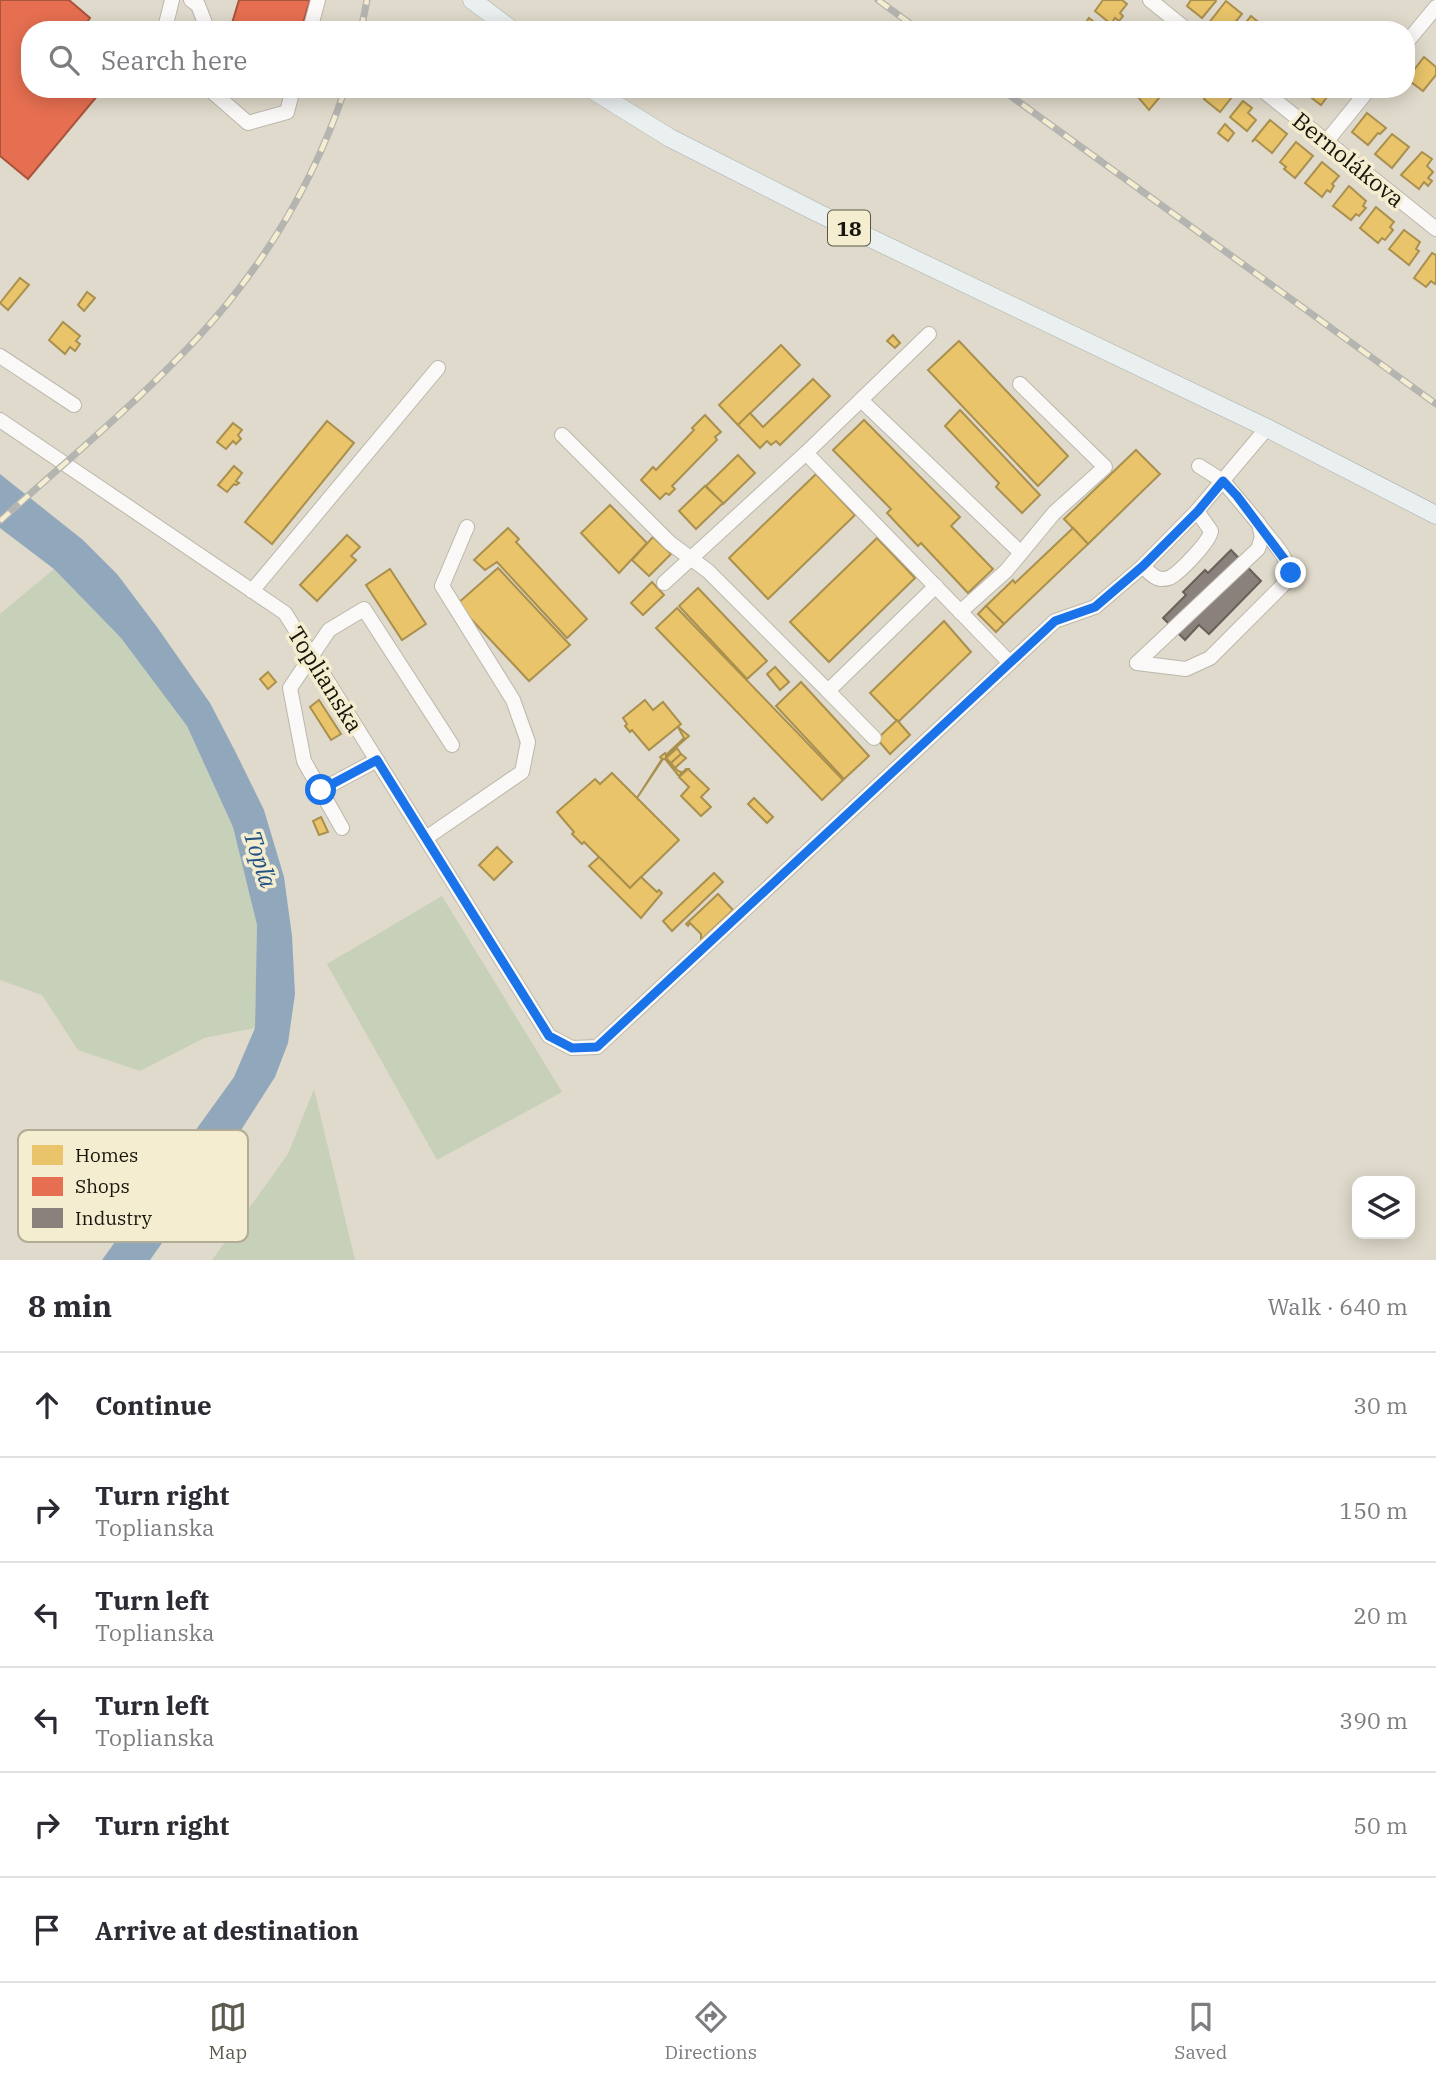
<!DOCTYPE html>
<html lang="en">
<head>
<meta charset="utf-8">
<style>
  :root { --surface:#fff; --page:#f2f2f3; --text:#2b2b33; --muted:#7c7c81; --line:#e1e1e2; --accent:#5d5a4e }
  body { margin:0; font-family:"IBM Plex Serif",serif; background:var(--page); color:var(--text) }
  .controls { position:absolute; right:21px; bottom:21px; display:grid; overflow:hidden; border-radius:14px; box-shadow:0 4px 18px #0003 }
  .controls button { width:63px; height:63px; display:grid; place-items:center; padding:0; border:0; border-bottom:2px solid var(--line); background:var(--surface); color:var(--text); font:35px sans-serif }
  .stop { position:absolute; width:21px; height:21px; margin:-16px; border:5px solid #1a73e8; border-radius:50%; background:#fff }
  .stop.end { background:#1a73e8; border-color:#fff; box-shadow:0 2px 7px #0008 }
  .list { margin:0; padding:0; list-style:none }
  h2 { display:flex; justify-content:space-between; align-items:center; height:91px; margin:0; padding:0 28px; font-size:30px }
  h2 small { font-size:23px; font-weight:400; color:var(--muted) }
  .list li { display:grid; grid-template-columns:46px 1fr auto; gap:21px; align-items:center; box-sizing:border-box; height:105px; padding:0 28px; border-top:2px solid var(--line) }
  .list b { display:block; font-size:26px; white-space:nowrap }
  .list p { margin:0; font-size:23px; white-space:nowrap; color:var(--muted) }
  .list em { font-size:23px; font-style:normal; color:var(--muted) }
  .icon { flex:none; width:38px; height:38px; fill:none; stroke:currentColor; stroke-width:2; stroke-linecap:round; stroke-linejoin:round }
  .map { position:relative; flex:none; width:1436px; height:1260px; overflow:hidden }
  .search { position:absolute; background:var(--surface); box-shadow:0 4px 18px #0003; left:21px; right:21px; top:21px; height:77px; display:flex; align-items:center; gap:18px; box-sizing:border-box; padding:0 24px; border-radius:28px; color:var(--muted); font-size:26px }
  .sheet { height:721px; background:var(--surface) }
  nav { display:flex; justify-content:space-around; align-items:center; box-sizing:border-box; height:98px; border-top:2px solid var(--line); background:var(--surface); font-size:19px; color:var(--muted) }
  nav a { display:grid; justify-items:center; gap:4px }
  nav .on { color:var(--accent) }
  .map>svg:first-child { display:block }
</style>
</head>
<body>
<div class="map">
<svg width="1436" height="1260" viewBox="0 0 1436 1260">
  <rect width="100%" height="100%" fill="#dfdacb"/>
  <g fill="#c7d0b8">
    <path d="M54,569L121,638L187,726L233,827L257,925L255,1028L204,1038L140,1071L78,1050L42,995L0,980V614Z"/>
    <path d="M442,896L562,1092L437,1160L327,964Z"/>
    <path d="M314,1089L355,1260H212L288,1154Z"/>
  </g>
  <path fill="#91a7bc" d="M0,474L83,540L117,574L157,627L210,703L236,753L264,810L284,877L292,936L295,994L288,1043L275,1077L236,1138L150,1260H102L234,1077L255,1028L257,925L233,827L187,726L121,638L54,569L0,528Z"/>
  <g fill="#e9c46a" stroke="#aa904e" stroke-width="2">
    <path d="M1103,0H1122L1127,4L1120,13L1123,16L1119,21L1115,18L1111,24L1095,11Z"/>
    <path d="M1191,0H1215L1216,1L1202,18L1187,6Z"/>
    <path d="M1226,1L1242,14L1229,30H1215L1208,24Z"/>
    <path d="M1251,16L1268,30H1240Z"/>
    <path d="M1089,18L1099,26L1096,30H1084L1082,28Z"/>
    <path d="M1424,57L1436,67V75L1423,91L1407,79Z"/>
    <path d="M1145,89H1161L1164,92L1149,110L1138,97Z"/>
    <path d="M1212,89H1230L1227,93L1232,97L1220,112L1204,99Z"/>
    <path d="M1306,89H1333L1321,105L1304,92Z"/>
    <path d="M1243,101L1252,108L1248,113L1256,120L1247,131L1230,117Z"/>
    <path d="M1367,113L1386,128L1380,134L1378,133L1368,145L1352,132Z"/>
    <path d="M1270,120L1287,134L1272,153L1255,139L1252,142Z"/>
    <path d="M1225,124L1234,133L1228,141L1218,133Z"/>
    <path d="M1392,134L1409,147L1392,168L1375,154Z"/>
    <path d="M1296,142L1313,156L1295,178L1284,169L1286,167L1280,162Z"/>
    <path d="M1422,152L1432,159L1427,166L1433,172L1428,178L1432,181L1428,186L1424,182L1419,189L1401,175Z"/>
    <path d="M1322,162L1339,176L1332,184L1334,186L1330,192L1327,190L1322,197L1305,183Z"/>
    <path d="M1349,186L1366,201L1363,206L1366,208L1359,216L1356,214L1351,220L1333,206Z"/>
    <path d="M1376,207L1394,222L1390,227L1393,230L1385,240L1382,238L1378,243L1360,228Z"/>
    <path d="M1404,230L1420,242L1416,249L1419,251L1409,265L1389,249Z"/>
    <path d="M1432,253L1436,255V282L1435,284L1431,281L1426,287L1414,278Z"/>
    <path d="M20,278L29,285L8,310L0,303Z"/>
    <path d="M87,292L95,298L84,311L78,305Z"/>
    <path d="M63,322L80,336L76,341L80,344L75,351L70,347L65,354L49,340Z"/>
    <path d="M893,335L900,343L895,348L887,341Z"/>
    <path d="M959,341L1068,456L1038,486L928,370Z"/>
    <path d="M781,345L800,365L738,425L719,405Z"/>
    <path d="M813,379L830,396L780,445L776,441L771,445L767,441L760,448L738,425L750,413L763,427Z"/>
    <path d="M960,410L1040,495L1022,513L996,487L999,483L945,426Z"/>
    <path d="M705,415L721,432L715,437L717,440L672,486L675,489L669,495L666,493L660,499L641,480L653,467L656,470L694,430L692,428Z"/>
    <path d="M864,420L960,517L951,526L993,569L968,593L921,543L918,546L887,513L891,509L833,450Z"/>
    <path d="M327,421L354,443L272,544L245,522Z"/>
    <path d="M233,423L242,430L238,435L241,439L236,444L233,441L226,449L217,442Z"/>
    <path d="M1136,450L1160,474L1088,544L1064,519Z"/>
    <path d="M738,455L755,473L723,504L706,486Z"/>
    <path d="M234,466L242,473L236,481L239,483L236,485L234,484L227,492L218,485Z"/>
    <path d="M816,474L855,515L768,599L729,558Z"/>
    <path d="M705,486L723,503L696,529L679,511Z"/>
    <path d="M610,505L647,543L619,573L581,533Z"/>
    <path d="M508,528L519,539L516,542L587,619L567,638L497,562L485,570L474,560Z"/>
    <path d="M1073,528L1088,544L1004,624L986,606L1013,580L1015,583Z"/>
    <path d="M347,535L360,547L351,556L356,560L317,601L300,585Z"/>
    <path d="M653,537L671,554L649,576L632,560Z"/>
    <path d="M877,538L915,578L829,662L790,622Z"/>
    <path d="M498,568L570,645L529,681L457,604Z"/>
    <path d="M390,569L426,624L402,640L366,585Z"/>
    <path d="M652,582L664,595L643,615L631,603Z"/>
    <path d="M698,588L767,661L747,679L679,606Z"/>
    <path d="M986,606L1004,624L996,632L978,614Z"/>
    <path d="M677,608L843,780L822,800L656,628Z"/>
    <path d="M944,621L971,652L898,722L870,693Z"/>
    <path d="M775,667L789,682L780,690L767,674Z"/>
    <path d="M268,672L276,682L268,689L260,679Z"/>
    <path d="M801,682L869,756L844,779L776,706Z"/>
    <path d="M319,700L341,734L331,740L310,707Z"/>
    <path d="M645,700L653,710L663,702L681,724L649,750L632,730L630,732L625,726L627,724L623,718Z"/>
    <path d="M897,720L910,735L890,754L877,739Z"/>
    <path d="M678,727L689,736L666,756V758L678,771L681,772V774L686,769H688L681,775H678L665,759H663L637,798L662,759L660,757L665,753L666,755L684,738Z"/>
    <path d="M677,748L681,754L671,763L666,758Z"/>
    <path d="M681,754L686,758L675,768L671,763Z"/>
    <path d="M688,769L709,789L701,797L711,807L701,816L681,796L689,787L679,777Z"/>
    <path d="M612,773L679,840L630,888L584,842L582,844L572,834L574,832L557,812L595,779L600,784Z"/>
    <path d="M754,798L773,817L767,823L748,804Z"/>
    <path d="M321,817L328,832L319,835L313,821Z"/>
    <path d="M497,847L512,862L494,880L479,865Z"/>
    <path d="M599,857L630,888L641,877L657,892L659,890L662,893L641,918L589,866Z"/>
    <path d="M714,873L723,882L672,931L663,921Z"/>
    <path d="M718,894L733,910L701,940V934L690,923L688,926L686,924Z"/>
  </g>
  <g fill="#e76f51" stroke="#a9543c" stroke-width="2">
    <path d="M0,0H69L90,18L82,29L83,30H30V89H103L28,179L0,156Z"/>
    <path d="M239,0H310L301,30H230Z"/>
    <path d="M258,89H284L282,96Z"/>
  </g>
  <path fill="#8a817c" stroke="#68615a" stroke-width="2" d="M1231,550L1261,581L1209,634L1199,625L1185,640L1163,618L1186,595L1183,592L1205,570L1208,573Z"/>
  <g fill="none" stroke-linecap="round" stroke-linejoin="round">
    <g stroke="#bbb7ab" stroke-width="16">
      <g id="minor">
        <path d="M191,0L198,5L205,23L203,30"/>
        <path d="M1150,0L1187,30"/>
        <path d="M166,30L165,28L172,0"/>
        <path d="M310,30L318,0"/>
        <path d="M1406,43L1436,7"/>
        <path d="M209,89L248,123L287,112L293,89"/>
        <path d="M1261,89L1436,229"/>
        <path d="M1326,142L1369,89"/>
        <path d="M929,334L806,453L1010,663"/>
        <path d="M0,356L74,405"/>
        <path d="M861,400L1021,553"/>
        <path d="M0,420L285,613L549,1036L572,1048L597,1047L1055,621L1095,607L1143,566L1197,511L1267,428"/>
        <path d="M562,435L670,543L708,571L828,691L936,586"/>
        <path d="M1143,566C1148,571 1153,578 1161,579C1163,579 1169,578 1171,577C1181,571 1210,541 1211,531L1197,511"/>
        <path d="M664,583L806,453"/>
        <path d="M252,591L438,368"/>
        <path d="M960,612L1006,571L1054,513L1105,467L1020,384"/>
        <path d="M1137,663L1258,549L1262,537L1259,524L1223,481L1199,466"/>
        <path d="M1137,663L1186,669L1210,658L1287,581C1295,562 1271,541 1260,526"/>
        <path d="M828,691L874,738"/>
        <path d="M321,790L377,760"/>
        <path d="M342,828L304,761L290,688L329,630L364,609L452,745"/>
        <path d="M426,838L522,772L528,742L513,700L442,586L467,527"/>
      </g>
    </g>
    <g stroke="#a6afab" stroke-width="19">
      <g id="major">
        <path d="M472,0L512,30"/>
        <path d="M591,89L670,138L818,213L1267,428L1436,515"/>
      </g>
    </g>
    <use href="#minor" stroke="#faf9f7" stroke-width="14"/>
    <use href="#major" stroke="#eaefef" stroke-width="18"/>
    <g stroke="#b4b4b0" stroke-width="7">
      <g id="rail">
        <path d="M878,0L919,30"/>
        <path d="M361,30L367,0"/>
        <path d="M1001,89L1436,404"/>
        <path d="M0,521C76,452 162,383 227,304C279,240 319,167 345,89"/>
      </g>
    </g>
    <use href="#rail" stroke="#f4edd0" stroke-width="4.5" stroke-dasharray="13" stroke-linecap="butt"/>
  </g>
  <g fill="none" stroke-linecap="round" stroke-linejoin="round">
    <path stroke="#1a73e8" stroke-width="9" d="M321,790L377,760L549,1036L572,1048L597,1047L1055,621L1095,607L1143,566L1198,511L1223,481L1237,496L1288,564L1291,573"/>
  </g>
  <g text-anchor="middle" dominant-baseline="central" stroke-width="7" stroke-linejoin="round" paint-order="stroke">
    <rect fill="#f4edd0" stroke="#595646" stroke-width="2" x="828" y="210.5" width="42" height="35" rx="5"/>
    <g font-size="21" font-weight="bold" fill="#17150b">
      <text x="849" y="228">18</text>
    </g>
    <g font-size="23" fill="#17150b" stroke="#f4edd0">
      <text transform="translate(1349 159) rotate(39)">Bernolákova</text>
      <text transform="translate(326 679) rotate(58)">Toplianska</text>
    </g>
    <g font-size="24" font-style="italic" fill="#225383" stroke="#f4edd0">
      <text transform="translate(261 859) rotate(72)">Topľa</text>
    </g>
  </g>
  <rect x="18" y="1130" width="230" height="112" rx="10" fill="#f4edd0" stroke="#b2ac95" stroke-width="2"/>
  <rect x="32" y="1145" width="31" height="20" fill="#e9c46a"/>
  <rect x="32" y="1177" width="31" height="19" fill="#e76f51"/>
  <rect x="32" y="1208" width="31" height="20" fill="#8a817c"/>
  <g font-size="19" fill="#17150b">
    <text x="75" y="1162">Homes</text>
    <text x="75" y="1193">Shops</text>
    <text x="75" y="1225">Industry</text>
  </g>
</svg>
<div class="controls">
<button><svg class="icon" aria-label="layers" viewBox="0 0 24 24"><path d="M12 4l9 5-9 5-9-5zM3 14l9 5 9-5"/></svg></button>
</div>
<div class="stop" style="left:321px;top:790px"></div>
<div class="stop end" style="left:1291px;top:573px"></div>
<div class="search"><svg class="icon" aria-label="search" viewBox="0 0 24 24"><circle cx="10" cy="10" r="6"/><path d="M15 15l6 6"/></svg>Search here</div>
</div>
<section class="sheet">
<h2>8 min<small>Walk · 640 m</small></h2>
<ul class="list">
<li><svg class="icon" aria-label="ahead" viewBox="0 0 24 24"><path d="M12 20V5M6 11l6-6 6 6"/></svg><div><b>Continue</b></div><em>30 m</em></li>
<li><svg class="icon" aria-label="right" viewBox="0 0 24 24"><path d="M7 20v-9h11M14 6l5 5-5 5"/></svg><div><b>Turn right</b><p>Toplianska</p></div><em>150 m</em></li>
<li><svg class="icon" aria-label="left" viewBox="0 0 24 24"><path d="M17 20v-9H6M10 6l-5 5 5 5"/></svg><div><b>Turn left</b><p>Toplianska</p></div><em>20 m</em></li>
<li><svg class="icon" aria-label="left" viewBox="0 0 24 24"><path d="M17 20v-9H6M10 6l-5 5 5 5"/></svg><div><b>Turn left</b><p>Toplianska</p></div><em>390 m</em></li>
<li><svg class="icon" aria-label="right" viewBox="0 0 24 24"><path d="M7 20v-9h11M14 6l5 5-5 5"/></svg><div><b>Turn right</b></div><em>50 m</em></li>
<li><svg class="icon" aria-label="arrive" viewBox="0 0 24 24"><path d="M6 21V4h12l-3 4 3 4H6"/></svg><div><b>Arrive at destination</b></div></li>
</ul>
</section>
<nav>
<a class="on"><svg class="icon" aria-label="map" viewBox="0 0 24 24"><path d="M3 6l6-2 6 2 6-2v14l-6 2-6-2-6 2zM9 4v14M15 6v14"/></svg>Map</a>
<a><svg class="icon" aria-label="directions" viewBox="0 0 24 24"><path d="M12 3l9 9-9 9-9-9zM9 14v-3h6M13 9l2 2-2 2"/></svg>Directions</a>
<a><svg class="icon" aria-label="saved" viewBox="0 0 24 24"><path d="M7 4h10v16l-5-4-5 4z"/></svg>Saved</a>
</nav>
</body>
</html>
